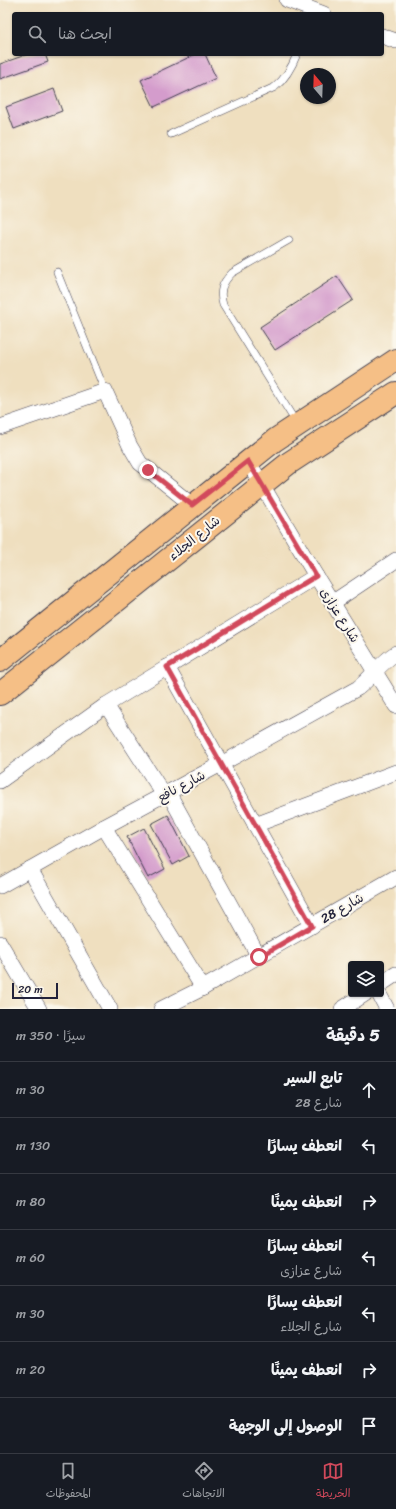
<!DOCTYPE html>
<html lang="ar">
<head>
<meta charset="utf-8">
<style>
  :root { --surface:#171b24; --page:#20242c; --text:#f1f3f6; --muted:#9ea1a6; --line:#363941; --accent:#d1495b }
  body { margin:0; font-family:Sriracha,"Playpen Sans Arabic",sans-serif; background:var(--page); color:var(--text); direction:rtl }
  .controls { position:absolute; right:12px; bottom:12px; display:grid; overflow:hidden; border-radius:4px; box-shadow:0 1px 3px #0004 }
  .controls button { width:36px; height:36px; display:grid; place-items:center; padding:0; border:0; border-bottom:1px solid var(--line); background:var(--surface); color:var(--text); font:20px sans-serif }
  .compass { position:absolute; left:300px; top:68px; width:36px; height:36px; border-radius:50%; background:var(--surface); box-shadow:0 1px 3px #0004; rotate:341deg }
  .scale { position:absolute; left:12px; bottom:10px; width:46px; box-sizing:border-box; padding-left:4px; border:2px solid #22223b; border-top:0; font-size:11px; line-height:14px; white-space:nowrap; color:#22223b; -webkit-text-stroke:3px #fbf7ec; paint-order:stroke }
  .stop { position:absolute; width:12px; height:12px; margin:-9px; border:3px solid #d1495b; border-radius:50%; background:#fff }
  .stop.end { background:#d1495b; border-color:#fff; box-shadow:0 1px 4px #0008 }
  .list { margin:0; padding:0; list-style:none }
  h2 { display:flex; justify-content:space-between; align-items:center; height:52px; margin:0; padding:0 16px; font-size:17px }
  h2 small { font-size:13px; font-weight:400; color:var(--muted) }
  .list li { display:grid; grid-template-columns:26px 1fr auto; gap:12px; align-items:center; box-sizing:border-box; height:56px; padding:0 16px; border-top:1px solid var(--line) }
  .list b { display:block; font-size:15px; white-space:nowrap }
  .list p { margin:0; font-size:13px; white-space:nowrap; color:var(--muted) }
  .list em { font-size:13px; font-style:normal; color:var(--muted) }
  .icon { flex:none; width:22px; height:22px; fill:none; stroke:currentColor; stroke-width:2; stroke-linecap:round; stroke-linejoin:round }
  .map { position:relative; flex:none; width:396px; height:1009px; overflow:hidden; direction:ltr }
  .search { position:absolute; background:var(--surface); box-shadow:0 1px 3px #0004; left:12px; right:12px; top:12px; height:44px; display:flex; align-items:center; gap:10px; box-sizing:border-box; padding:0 14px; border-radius:4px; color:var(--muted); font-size:15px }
  .sheet { height:444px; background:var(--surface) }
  nav { display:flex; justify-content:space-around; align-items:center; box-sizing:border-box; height:56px; border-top:1px solid var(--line); background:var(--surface); font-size:11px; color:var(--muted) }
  nav a { display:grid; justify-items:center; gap:2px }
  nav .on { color:var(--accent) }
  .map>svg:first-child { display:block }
</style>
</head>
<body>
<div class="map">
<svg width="396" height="1009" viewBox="0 0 396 1009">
  <rect width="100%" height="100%" fill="#fbf7ec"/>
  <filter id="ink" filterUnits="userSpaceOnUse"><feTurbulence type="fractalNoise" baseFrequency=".025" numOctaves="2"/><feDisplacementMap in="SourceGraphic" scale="8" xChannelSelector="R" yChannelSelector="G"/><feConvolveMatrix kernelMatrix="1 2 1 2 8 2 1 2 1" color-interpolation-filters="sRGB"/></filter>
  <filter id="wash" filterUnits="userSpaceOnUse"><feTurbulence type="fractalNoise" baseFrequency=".012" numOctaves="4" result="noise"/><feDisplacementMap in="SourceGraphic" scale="16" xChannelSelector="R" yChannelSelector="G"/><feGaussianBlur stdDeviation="0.9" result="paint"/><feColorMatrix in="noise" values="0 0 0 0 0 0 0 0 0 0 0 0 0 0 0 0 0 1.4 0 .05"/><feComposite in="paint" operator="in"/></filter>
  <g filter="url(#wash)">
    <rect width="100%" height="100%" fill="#efdfbf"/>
    <g id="blocks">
      <g fill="#d49ccc">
        <path d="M28,54H45L48,62L0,79V64Z"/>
        <path d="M196,54H205L216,78L154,107L141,80Z"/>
        <path d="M54,89L62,111L14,129L6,107Z"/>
        <path d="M337,276L353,300L275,350L260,327Z"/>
        <path d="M168,815L189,856L173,865L151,824Z"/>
        <path d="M144,828L165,869L148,878L127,837Z"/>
      </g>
    </g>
  </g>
  <g filter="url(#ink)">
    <use href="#blocks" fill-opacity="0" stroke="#413e4f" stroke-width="1"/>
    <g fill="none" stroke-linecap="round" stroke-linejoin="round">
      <g stroke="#413e4f" stroke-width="8">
        <g id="service">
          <path d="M171,134L275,87C286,78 292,67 297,54"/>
          <path d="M289,240L232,273C222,283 219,291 223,305L297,424"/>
          <path d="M57,272L105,391"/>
        </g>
      </g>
      <g stroke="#413e4f" stroke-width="16">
        <g id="minor">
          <path d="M287,0L324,14"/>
          <path d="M382,36L396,41"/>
          <path d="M0,427L105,391L130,446L140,463L192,505"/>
          <path d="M248,461L316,576L396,706"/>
          <path d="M332,603L396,560"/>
          <path d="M167,667L312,926"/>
          <path d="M106,705L164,795"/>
          <path d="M0,781L106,705L316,576"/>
          <path d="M168,792L259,957"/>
          <path d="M255,825L396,772"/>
          <path d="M104,827L203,988"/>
          <path d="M30,869L110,1009"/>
          <path d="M0,886L104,827L221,764L358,688C372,677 381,662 396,653"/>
          <path d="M0,943L39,1009"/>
          <path d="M381,984L396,974"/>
          <path d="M379,994L387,1009"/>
          <path d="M161,1009L203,988L396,877"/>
          <path d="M342,1009L365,994"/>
        </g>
      </g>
      <g stroke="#413e4f" stroke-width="24">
        <g id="primary">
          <path d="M0,661L275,440L396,360"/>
          <path d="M0,694L289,463L396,393"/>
        </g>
      </g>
      <use href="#service" stroke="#fff" stroke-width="7"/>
      <use href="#minor" stroke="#fff" stroke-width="15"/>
      <use href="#primary" stroke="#f5bf86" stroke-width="22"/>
    </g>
  </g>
  <g fill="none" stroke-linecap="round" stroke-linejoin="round" filter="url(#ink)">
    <path stroke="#d1495b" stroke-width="5" d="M148,470L192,505L248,461L316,576L167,667L312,926L259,957"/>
  </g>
  <g text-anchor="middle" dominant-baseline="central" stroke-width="4" stroke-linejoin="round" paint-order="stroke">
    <g font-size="13" fill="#22223b" stroke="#fbf7ec">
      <text transform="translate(194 538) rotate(-39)">شارع الجلاء</text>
      <text transform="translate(340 615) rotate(58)">شارع عزازى</text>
      <text transform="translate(181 786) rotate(-28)">شارع نافع</text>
      <text transform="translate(342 908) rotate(-30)">شارع 28</text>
    </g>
  </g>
</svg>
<div class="controls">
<button><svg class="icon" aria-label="layers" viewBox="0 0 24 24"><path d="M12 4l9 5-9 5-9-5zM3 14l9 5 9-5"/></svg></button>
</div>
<svg class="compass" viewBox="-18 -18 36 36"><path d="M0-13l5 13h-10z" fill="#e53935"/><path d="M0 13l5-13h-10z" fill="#9ea1a6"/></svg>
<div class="scale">20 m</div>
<div class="stop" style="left:259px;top:957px"></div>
<div class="stop end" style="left:148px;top:470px"></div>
<div class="search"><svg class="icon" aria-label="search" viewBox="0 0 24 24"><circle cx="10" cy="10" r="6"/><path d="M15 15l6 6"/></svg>ابحث هنا</div>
</div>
<section class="sheet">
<h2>5 دقيقة<small>سيرًا · 350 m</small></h2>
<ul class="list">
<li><svg class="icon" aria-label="ahead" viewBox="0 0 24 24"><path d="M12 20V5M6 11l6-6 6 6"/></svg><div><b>تابع السير</b><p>شارع 28</p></div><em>30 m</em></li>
<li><svg class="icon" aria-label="left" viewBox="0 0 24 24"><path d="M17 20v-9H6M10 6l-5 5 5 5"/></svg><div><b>انعطف يسارًا</b></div><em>130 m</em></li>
<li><svg class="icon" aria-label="right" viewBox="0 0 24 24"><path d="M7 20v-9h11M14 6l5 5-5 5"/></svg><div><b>انعطف يمينًا</b></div><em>80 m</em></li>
<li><svg class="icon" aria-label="left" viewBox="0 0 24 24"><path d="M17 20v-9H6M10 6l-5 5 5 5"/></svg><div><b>انعطف يسارًا</b><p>شارع عزازى</p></div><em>60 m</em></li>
<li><svg class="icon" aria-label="left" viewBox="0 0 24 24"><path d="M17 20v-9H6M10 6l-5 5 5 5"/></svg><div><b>انعطف يسارًا</b><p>شارع الجلاء</p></div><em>30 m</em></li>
<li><svg class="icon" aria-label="right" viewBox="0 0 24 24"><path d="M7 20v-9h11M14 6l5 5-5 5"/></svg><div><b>انعطف يمينًا</b></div><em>20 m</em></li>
<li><svg class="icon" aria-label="arrive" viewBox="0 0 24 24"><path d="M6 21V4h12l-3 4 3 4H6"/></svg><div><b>الوصول إلى الوجهة</b></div></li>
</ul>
</section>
<nav>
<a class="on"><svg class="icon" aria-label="map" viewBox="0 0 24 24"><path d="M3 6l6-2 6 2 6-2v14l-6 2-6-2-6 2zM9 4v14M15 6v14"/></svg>الخريطة</a>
<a><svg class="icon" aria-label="directions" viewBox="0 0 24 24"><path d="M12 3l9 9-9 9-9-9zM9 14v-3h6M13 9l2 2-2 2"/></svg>الاتجاهات</a>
<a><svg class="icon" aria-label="saved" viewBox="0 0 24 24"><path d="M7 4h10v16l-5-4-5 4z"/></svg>المحفوظات</a>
</nav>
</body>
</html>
